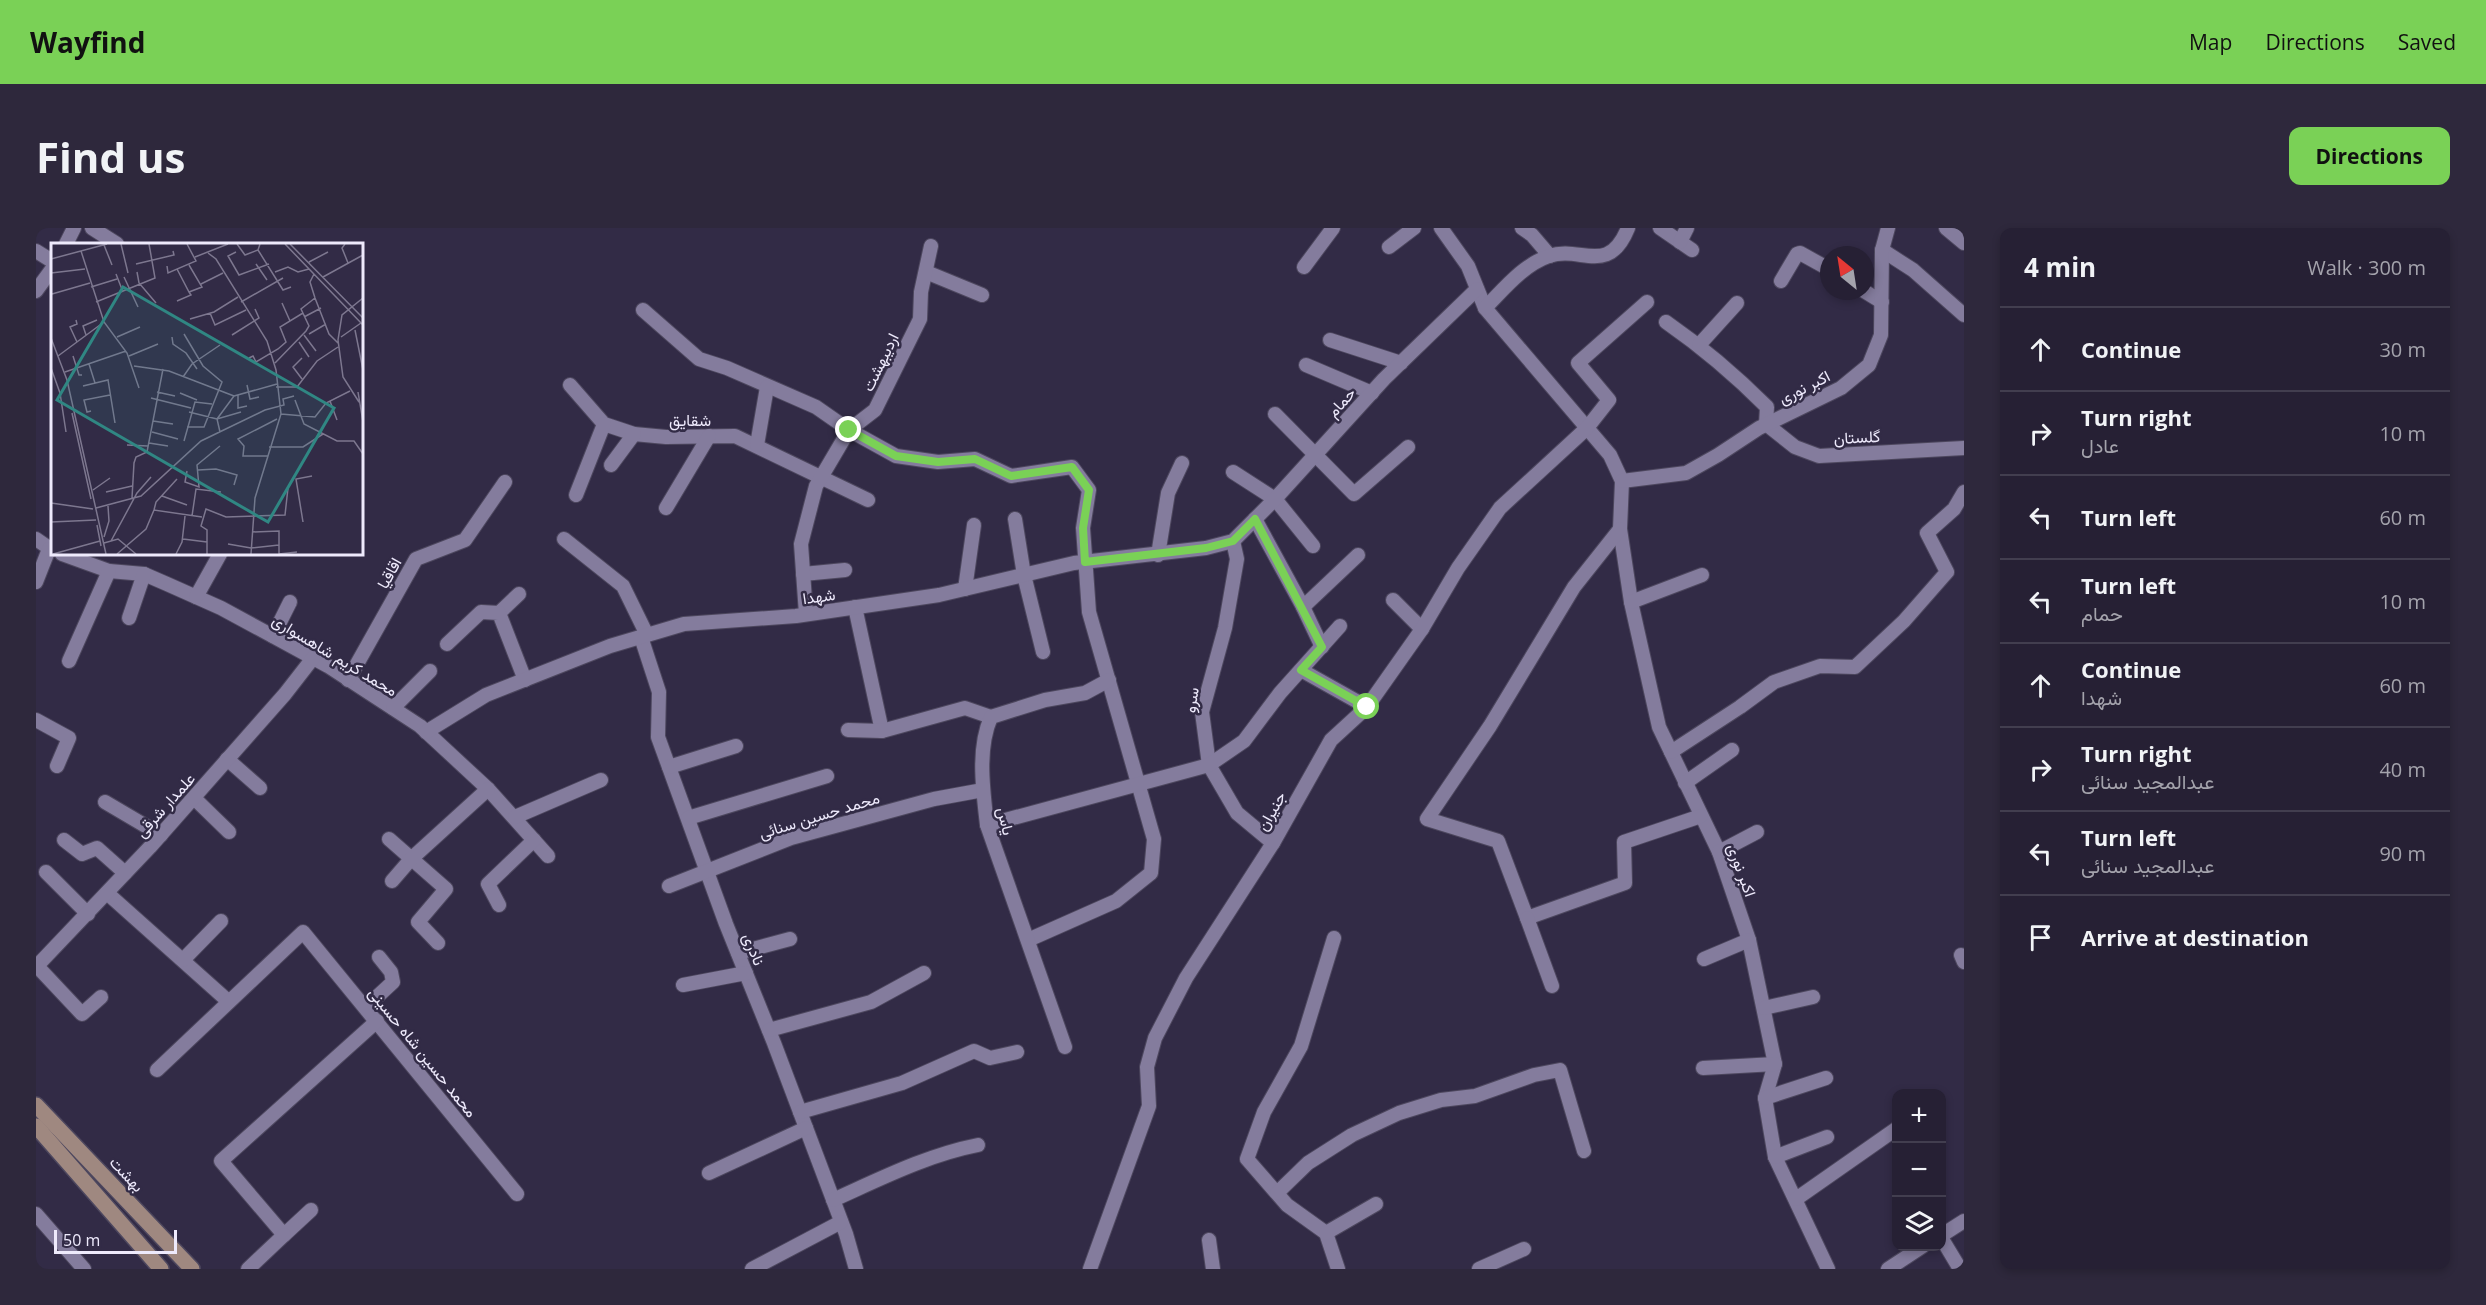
<!DOCTYPE html>
<html lang="en">
<head>
<meta charset="utf-8">
<style>
  :root { --surface:#262034; --page:#2e283c; --text:#f1f3f6; --muted:#a4a3ac; --line:#423e4f; --accent:#7ad156 }
  body { margin:0; font-family:"Open Sans",Vazirmatn,sans-serif; background:var(--page); color:var(--text) }
  .controls { position:absolute; right:18px; bottom:18px; display:grid; overflow:hidden; border-radius:12px; box-shadow:0 3px 9px #0003 }
  .controls button { width:54px; height:54px; display:grid; place-items:center; padding:0; border:0; border-bottom:2px solid var(--line); background:var(--surface); color:var(--text); font:30px sans-serif }
  .compass { position:absolute; left:1784px; top:18px; width:54px; height:54px; border-radius:50%; background:var(--surface); box-shadow:0 3px 9px #0003; rotate:330deg }
  .scale { position:absolute; left:18px; bottom:15px; width:123px; box-sizing:border-box; padding-left:6px; border:3px solid #eeeafc; border-top:0; font-size:16px; line-height:21px; white-space:nowrap; color:#eeeafc; -webkit-text-stroke:4px #322b46; paint-order:stroke }
  .stop { position:absolute; width:18px; height:18px; margin:-14px; border:4px solid #7ad156; border-radius:50%; background:#fff }
  .stop.end { background:#7ad156; border-color:#fff; box-shadow:0 2px 6px #0008 }
  .list { margin:0; padding:0; list-style:none }
  h2 { display:flex; justify-content:space-between; align-items:center; height:78px; margin:0; padding:0 24px; font-size:26px }
  h2 small { font-size:20px; font-weight:400; color:var(--muted) }
  .list li { display:grid; grid-template-columns:39px 1fr auto; gap:18px; align-items:center; box-sizing:border-box; height:84px; padding:0 24px; border-top:2px solid var(--line) }
  .list b { display:block; font-size:22px; white-space:nowrap }
  .list p { margin:0; font-size:20px; white-space:nowrap; color:var(--muted) }
  .list em { font-size:20px; font-style:normal; color:var(--muted) }
  .icon { flex:none; width:33px; height:33px; fill:none; stroke:currentColor; stroke-width:2; stroke-linecap:round; stroke-linejoin:round }
  .map { position:relative; flex:none; width:1928px; height:1041px; overflow:hidden; border-radius:12px }
  header { display:flex; align-items:center; gap:36px; box-sizing:border-box; height:84px; padding:0 30px; background:var(--accent); color:#111 }
  header strong { font-size:28px }
  nav { display:flex; gap:33px; margin-inline-start:auto; font-size:21px }
  .intro { display:flex; align-items:center; justify-content:space-between; box-sizing:border-box; height:144px; padding:0 36px }
  h1 { margin:0; font-size:42px }
  .button { padding:15px 27px; border-radius:12px; background:var(--accent); color:#111; font-size:21px; font-weight:700 }
  main { display:flex; gap:36px; padding:0 36px }
  aside { flex:1; background:var(--surface); border-radius:12px; box-shadow:0 3px 9px #0003 }
  .map>svg:first-child { display:block }
</style>
</head>
<body>
<header>
<strong>Wayfind</strong>
<nav><a>Map</a><a>Directions</a><a>Saved</a></nav>
</header>
<div class="intro"><h1>Find us</h1><a class="button">Directions</a></div>
<main>
<div class="map">
<svg width="1928" height="1041" viewBox="0 0 1928 1041">
  <rect width="100%" height="100%" fill="#322b46"/>
  <g fill="none" stroke-linecap="round" stroke-linejoin="round">
    <g stroke="#4d475e" stroke-width="16">
      <g id="street">
        <path d="M56,0L81,16"/>
        <path d="M1405,0L1432,38L1449,80L1574,227L1586,253L1584,301L1595,374L1623,499L1683,624L1713,712L1739,836L1729,870L1739,929L1792,1041"/>
        <path d="M1486,0L1496,7L1514,28"/>
        <path d="M1624,0L1656,22"/>
        <path d="M1910,0L1928,15"/>
        <path d="M1644,14L1651,0"/>
        <path d="M30,16L38,0"/>
        <path d="M1353,19L1378,0"/>
        <path d="M1846,22L1877,42L1928,87"/>
        <path d="M0,23L16,33"/>
        <path d="M1268,39L1297,0"/>
        <path d="M890,44L946,67"/>
        <path d="M1745,53L1761,26L1764,25L1793,41"/>
        <path d="M0,63L16,41"/>
        <path d="M1828,63L1846,74"/>
        <path d="M1449,80C1468,61 1487,37 1513,28C1545,17 1572,49 1592,0"/>
        <path d="M607,82L663,131L691,140L780,179L813,202L860,228L902,234L939,231L975,248L1036,239L1053,262L1047,300L1053,384L1118,611L1115,645L1080,673L992,712"/>
        <path d="M1630,94C1666,119 1700,148 1731,179L1730,196L1759,219L1783,228L1928,220"/>
        <path d="M1294,112L1365,135"/>
        <path d="M1663,117L1701,75"/>
        <path d="M1270,137L1336,165"/>
        <path d="M534,157L568,196L598,206L630,209L699,208L832,272"/>
        <path d="M1239,186L1318,266L1372,219"/>
        <path d="M721,217L731,159"/>
        <path d="M575,237L598,206"/>
        <path d="M1197,244L1239,271L1277,318"/>
        <path d="M1586,253L1650,245L1682,227L1723,200L1805,160L1833,137L1845,107L1846,22L1852,0"/>
        <path d="M540,267L568,196"/>
        <path d="M630,280L673,208"/>
        <path d="M979,291L988,347L1007,424"/>
        <path d="M1219,291L1267,379L1322,327"/>
        <path d="M1584,301L1538,359L1454,498L1391,591L1462,613L1491,690L1589,655L1588,614L1665,588"/>
        <path d="M0,311L16,322"/>
        <path d="M528,311L587,358L611,407"/>
        <path d="M1197,313L1201,331L1189,400L1166,484L1173,537L1201,585L1237,615"/>
        <path d="M26,326L73,343L108,346L131,356L185,380L292,438L384,498L452,561L512,628"/>
        <path d="M1122,327L1132,265L1146,235"/>
        <path d="M767,346L809,342"/>
        <path d="M0,354L13,321"/>
        <path d="M929,361L938,297"/>
        <path d="M160,369L184,326"/>
        <path d="M1357,372L1386,401"/>
        <path d="M1595,374L1666,347"/>
        <path d="M819,379L846,503"/>
        <path d="M1267,379L1286,419"/>
        <path d="M463,385L483,366"/>
        <path d="M770,386L765,316L780,258L813,202L839,182L884,91L885,64L895,18"/>
        <path d="M93,390L108,346"/>
        <path d="M237,408L254,374"/>
        <path d="M605,409L623,464L622,509L690,696L738,815L810,1006L820,1041"/>
        <path d="M411,416L445,384L463,385L489,452"/>
        <path d="M33,433L73,343"/>
        <path d="M1265,442L1331,479"/>
        <path d="M312,452L380,331L429,312L469,254"/>
        <path d="M357,480L394,443"/>
        <path d="M0,492L33,510L21,538"/>
        <path d="M812,502L846,503L929,480L955,489"/>
        <path d="M390,504L450,467L574,418L648,396L760,388L903,367L1038,335L1170,320L1197,313L1239,271L1348,151L1441,61"/>
        <path d="M1635,524L1704,479L1738,454L1784,438L1819,439L1868,393L1911,344L1891,305L1918,281L1928,264"/>
        <path d="M191,531L224,560"/>
        <path d="M633,539L700,518"/>
        <path d="M1649,555L1696,522"/>
        <path d="M158,570L193,604"/>
        <path d="M69,574L125,607"/>
        <path d="M479,589L565,552"/>
        <path d="M652,590L791,548"/>
        <path d="M951,597L1173,537L1208,513L1244,465L1304,398"/>
        <path d="M353,611L410,661L382,694L402,715"/>
        <path d="M28,612L46,626L61,620L89,645"/>
        <path d="M1683,624L1721,604"/>
        <path d="M10,644L52,686"/>
        <path d="M356,653L375,631L452,561"/>
        <path d="M633,658L755,610L898,571L947,562"/>
        <path d="M71,665L192,773"/>
        <path d="M463,677L452,656L498,612"/>
        <path d="M1491,690L1516,758"/>
        <path d="M1298,710L1265,818L1228,884L1211,931L1251,977L1290,1005L1302,1041"/>
        <path d="M702,725L754,711"/>
        <path d="M1925,727L1928,734"/>
        <path d="M1668,731L1713,712"/>
        <path d="M147,732L185,693"/>
        <path d="M0,737L46,786L65,769"/>
        <path d="M0,739L114,619L249,466L277,430"/>
        <path d="M647,757L710,745"/>
        <path d="M330,779L357,754L355,744L343,729"/>
        <path d="M1728,780L1777,769"/>
        <path d="M733,802L835,774L888,745"/>
        <path d="M1029,819L951,597C947,562 941,521 955,489L1009,472L1049,465L1073,452"/>
        <path d="M1667,840L1739,836"/>
        <path d="M121,842L267,704L481,966"/>
        <path d="M1729,870L1790,850"/>
        <path d="M764,884L866,855L938,823L954,830L981,824"/>
        <path d="M1739,929L1791,909"/>
        <path d="M673,945L770,900"/>
        <path d="M1241,965L1272,935L1316,907L1363,885L1405,872L1439,868L1498,847L1524,842L1548,923"/>
        <path d="M1760,971L1860,901"/>
        <path d="M797,972C844,951 891,927 942,917"/>
        <path d="M275,982L248,1007L185,933L341,793"/>
        <path d="M0,986L48,1041"/>
        <path d="M1290,1005L1340,976"/>
        <path d="M1906,1007L1928,993"/>
        <path d="M1906,1011L1924,1041"/>
        <path d="M1173,1012L1177,1041"/>
        <path d="M212,1041L248,1007"/>
        <path d="M716,1041L805,994"/>
        <path d="M1054,1041L1113,878L1111,839L1119,810L1150,750L1237,615L1295,512L1331,479L1386,401L1422,340L1464,280L1551,200L1573,172L1542,135L1611,74"/>
        <path d="M1443,1041L1488,1021"/>
        <path d="M1852,1041L1887,1018"/>
      </g>
    </g>
    <g stroke="#4d475e" stroke-width="18">
      <g id="secondary">
        <path d="M0,877L156,1041"/>
        <path d="M0,898L125,1041"/>
      </g>
    </g>
    <use href="#street" stroke="#847c9d" stroke-width="14"/>
    <use href="#secondary" stroke="#9f8880" stroke-width="15"/>
  </g>
  <g fill="none" stroke-linecap="round" stroke-linejoin="round">
    <path stroke="#7ad156" stroke-width="8" d="M813,202L860,228L902,234L939,231L975,248L1036,239L1053,262L1047,300L1049,334L1170,320L1197,313L1219,291L1286,419L1265,442L1331,479"/>
  </g>
  <g text-anchor="middle" dominant-baseline="central" stroke-width="5" stroke-linejoin="round" paint-order="stroke">
    <g font-size="16" fill="#eeeafc" stroke="#322b46">
      <text transform="translate(844 134) rotate(-64)">اردیبهشت</text>
      <text transform="translate(1768 159) rotate(-27)">اکبر نوری</text>
      <text transform="translate(1305 174) rotate(-48)">حمام</text>
      <text x="654" y="192">شقایق</text>
      <text transform="translate(1821 209) rotate(-3)">گلستان</text>
      <text transform="translate(353 345) rotate(-61)">اقاقیا</text>
      <text transform="translate(783 368) rotate(-8)">شهدا</text>
      <text transform="translate(299 427) rotate(31)">محمد کریم شاهسواری</text>
      <text transform="translate(1155 472) rotate(-81)">سرو</text>
      <text transform="translate(129 577) rotate(-48)">علمدار شرقی</text>
      <text transform="translate(1235 583) rotate(-61)">جنیران</text>
      <text transform="translate(783 587) rotate(-17)">محمد حسین سنائی</text>
      <text transform="translate(970 593) rotate(77)">یاس</text>
      <text transform="translate(1706 642) rotate(70)">اکبر نوری</text>
      <text transform="translate(718 721) rotate(68)">نادری</text>
      <text transform="translate(387 824) rotate(51)">محمد حسین شاه حسینی</text>
      <text transform="translate(91 946) rotate(47)">بهشت</text>
    </g>
  </g>
  <g transform="translate(15 15)">
    <rect width="312" height="312" fill="#322b46"/>
    <path fill="none" stroke="#7d778f" stroke-width="1.5" d="M70,1L77,30M186,1L194,12L207,7L209,1M234,1L312,82M239,1L312,75M294,1L291,5L297,20M53,2L61,22M207,7L232,47L240,44M30,8L53,79L76,110L88,145M185,9L177,13L188,32L218,21M157,10L165,16L216,98L225,127L230,171L204,255L200,311M144,14L177,1M0,16L56,1M258,19L277,9M85,21L123,12L122,8M205,21L216,37M116,23L117,30L145,18L136,1M126,26L138,49L151,44L138,22M86,29L88,40L105,60M224,29L237,24L247,29L258,26M0,30L34,26M65,31L72,49M263,31L259,39L264,55L278,91L287,100M73,34L87,64M272,34L312,12M150,41L172,30M40,44L66,36M1,51L39,40M126,58L140,52L138,49M45,59L104,35L98,1M190,59L232,35M231,60L239,78M159,70L164,82L195,67M253,74L270,65M139,76L163,69L187,54M25,77L26,81L19,84L26,99M304,87L312,127M133,91L152,123L171,139L153,184H136M258,91L275,81M35,92L32,83L46,77M181,92L208,75L204,66M253,92L265,108M66,94L89,84M121,94L122,101L135,110L146,126M290,94L310,80M0,95L16,137L55,311M248,99L258,114M7,113L53,79M22,113L28,132H31M78,113L107,101M198,115L202,113L205,119L227,106L235,99L229,84L252,70M251,115L242,124L251,136M224,120L255,88L258,83L250,66L264,55M38,121L44,140M83,123L118,128L183,153M0,125L9,150L15,189M14,129L75,108M132,134L141,121L169,102M196,142L199,156L208,154M32,143L57,137L64,180M225,144H246L266,118L287,104M106,149L124,153M307,149L312,179M129,150L146,157M187,152V165L196,163M183,153L226,141M100,155L140,165M244,157L253,181L286,198H303L312,211M279,158L286,177M308,159L292,134L287,97L291,72L312,55M40,168L36,169L33,157L59,152M138,169L166,176L190,169M21,170L40,256M230,171L264,174L275,160L299,148M102,178L122,181M101,189L127,196M169,189L166,176L183,153M133,198L144,159L161,161M98,200L117,203M76,202L97,203M218,204H252L272,191M217,213H192L193,203L187,196L226,176M147,227L165,226L186,232L183,242M136,228L134,239L148,244L146,222L169,203M42,247L59,235M55,249L81,243M111,253L136,262M81,255L83,220L85,214L96,209L112,126M0,260L42,266M45,265L90,253L150,198L214,167L233,162L232,156L243,153M103,267L105,259L126,236M141,273L145,246L170,249M0,279L45,277M252,279L245,236L261,233M46,282L50,303M201,289L228,288V311M53,294L58,278L57,263M132,296L156,299M60,298L86,250L100,234M53,300L67,296L85,311M177,301L200,305L228,302M2,311L49,298M66,311L95,286L103,267L151,274M125,311L131,299L134,273M156,311V287L150,283L155,266L175,274L234,272L237,245M228,311L246,309"/>
    <path fill="#308783" fill-opacity="0.15" stroke="#308783" stroke-width="3" d="M72,44L283,165L217,279L6,157Z"/>
    <rect width="312" height="312" fill="none" stroke="#eeeafc" stroke-width="3"/>
  </g>
</svg>
<div class="controls">
<button>+</button>
<button>−</button>
<button><svg class="icon" aria-label="layers" viewBox="0 0 24 24"><path d="M12 4l9 5-9 5-9-5zM3 14l9 5 9-5"/></svg></button>
</div>
<svg class="compass" viewBox="-18 -18 36 36"><path d="M0-13l5 13h-10z" fill="#e53935"/><path d="M0 13l5-13h-10z" fill="#a4a3ac"/></svg>
<div class="scale">50 m</div>
<div class="stop" style="left:1331px;top:479px"></div>
<div class="stop end" style="left:813px;top:202px"></div>
</div>
<aside>
<h2>4 min<small>Walk · 300 m</small></h2>
<ul class="list">
<li><svg class="icon" aria-label="ahead" viewBox="0 0 24 24"><path d="M12 20V5M6 11l6-6 6 6"/></svg><div><b>Continue</b></div><em>30 m</em></li>
<li><svg class="icon" aria-label="right" viewBox="0 0 24 24"><path d="M7 20v-9h11M14 6l5 5-5 5"/></svg><div><b>Turn right</b><p>عادل</p></div><em>10 m</em></li>
<li><svg class="icon" aria-label="left" viewBox="0 0 24 24"><path d="M17 20v-9H6M10 6l-5 5 5 5"/></svg><div><b>Turn left</b></div><em>60 m</em></li>
<li><svg class="icon" aria-label="left" viewBox="0 0 24 24"><path d="M17 20v-9H6M10 6l-5 5 5 5"/></svg><div><b>Turn left</b><p>حمام</p></div><em>10 m</em></li>
<li><svg class="icon" aria-label="ahead" viewBox="0 0 24 24"><path d="M12 20V5M6 11l6-6 6 6"/></svg><div><b>Continue</b><p>شهدا</p></div><em>60 m</em></li>
<li><svg class="icon" aria-label="right" viewBox="0 0 24 24"><path d="M7 20v-9h11M14 6l5 5-5 5"/></svg><div><b>Turn right</b><p>عبدالمجید سنائی</p></div><em>40 m</em></li>
<li><svg class="icon" aria-label="left" viewBox="0 0 24 24"><path d="M17 20v-9H6M10 6l-5 5 5 5"/></svg><div><b>Turn left</b><p>عبدالمجید سنائی</p></div><em>90 m</em></li>
<li><svg class="icon" aria-label="arrive" viewBox="0 0 24 24"><path d="M6 21V4h12l-3 4 3 4H6"/></svg><div><b>Arrive at destination</b></div></li>
</ul>
</aside>
</main>
</body>
</html>
